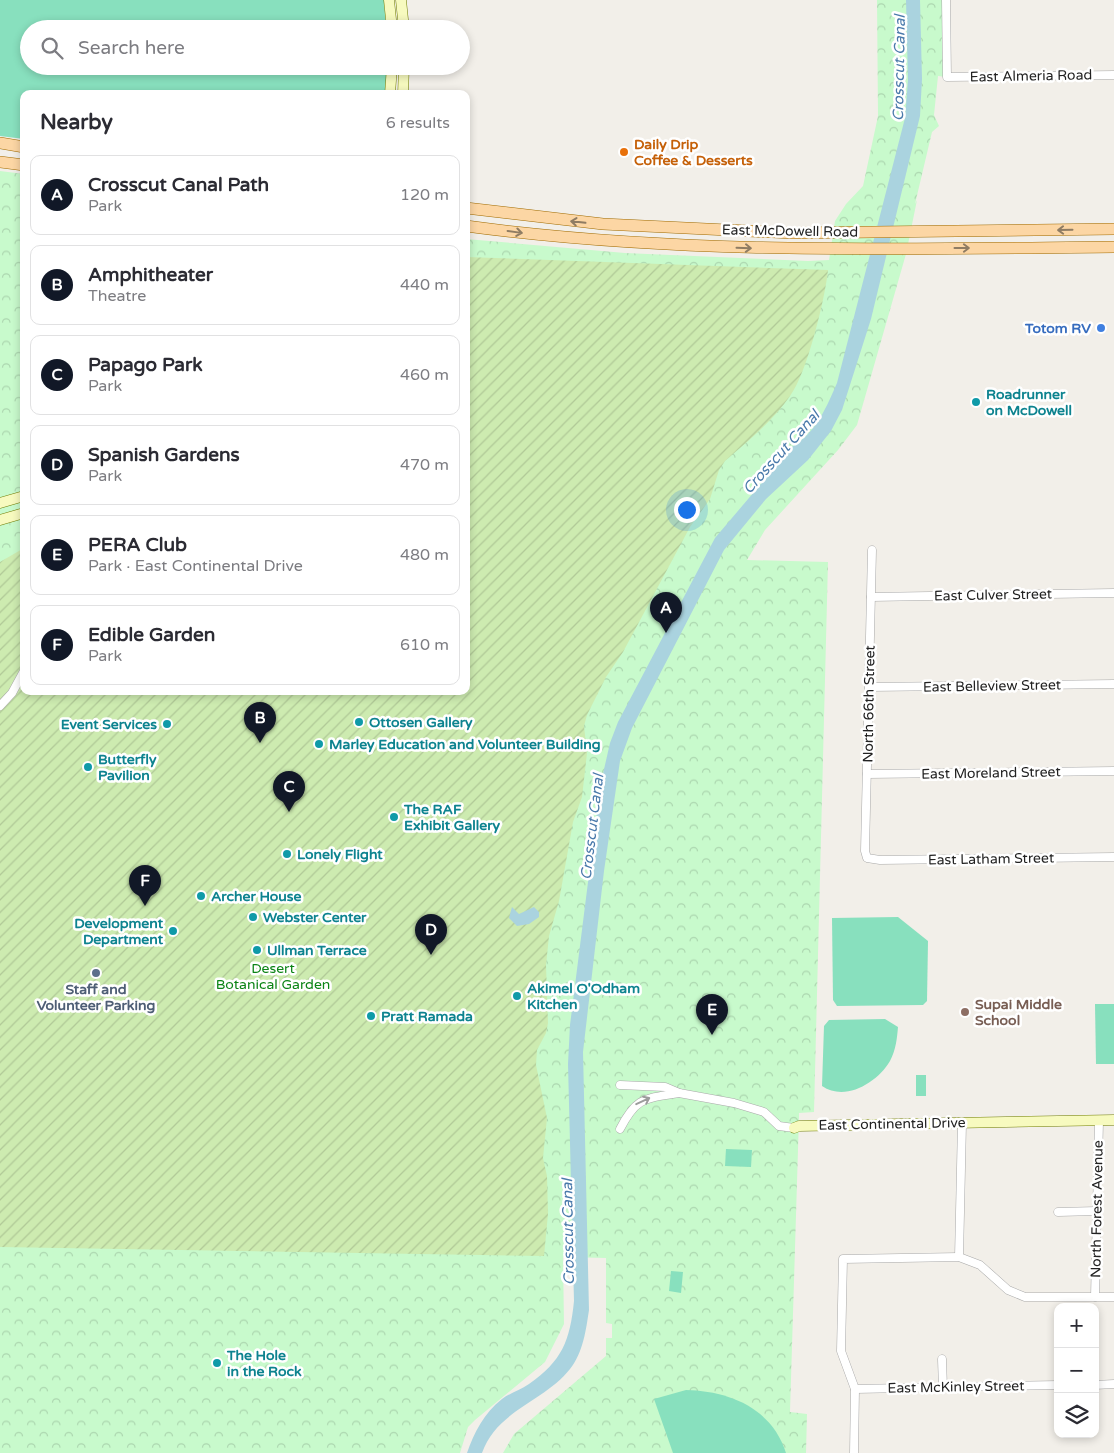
<!DOCTYPE html>
<html lang="en">
<head>
<meta charset="utf-8">
<style>
  :root { --surface:#fff; --page:#f2f2f3; --text:#2b2b33; --muted:#7c7c81; --line:#e1e1e2; --accent:#111827 }
  body { margin:0; font-family:"Varela Round",sans-serif; background:var(--page); color:var(--text) }
  .controls { position:absolute; right:15px; bottom:15px; display:grid; overflow:hidden; border-radius:10px; box-shadow:0 2px 8px #0003 }
  .controls button { width:45px; height:45px; display:grid; place-items:center; padding:0; border:0; border-bottom:1px solid var(--line); background:var(--surface); color:var(--text); font:25px sans-serif }
  .you { position:absolute; left:686px; top:509px; width:18px; height:18px; margin:-12px; border:4px solid #fff; border-radius:50%; background:#1a73e8; box-shadow:0 0 0 8px #1a73e833 }
  .badge { display:grid; place-items:center; width:32px; height:32px; border-radius:50%; background:var(--accent); color:#fff; font-size:16px; font-weight:700 }
  .pin { position:absolute; translate:-50% -41px; filter:drop-shadow(0 1px 2px #0008) }
  .pin::after { content:''; position:absolute; top:26px; width:18px; height:15px; background:inherit; clip-path:polygon(0 0,100% 0,50% 100%) }
  .list { margin:0; padding:0; list-style:none }
  h2 { display:flex; justify-content:space-between; align-items:center; height:65px; margin:0; padding:0 20px; font-size:21px }
  h2 small { font-size:16px; font-weight:400; color:var(--muted) }
  .list li { display:grid; grid-template-columns:32px 1fr auto; gap:15px; align-items:center; box-sizing:border-box; height:80px; margin:0 10px 10px; padding:0 10px; border:1px solid var(--line); border-radius:10px }
  .list b { display:block; font-size:19px; white-space:nowrap }
  .list p { margin:0; font-size:16px; white-space:nowrap; color:var(--muted) }
  .list em { font-size:16px; font-style:normal; color:var(--muted) }
  .icon { flex:none; width:28px; height:28px; fill:none; stroke:currentColor; stroke-width:2; stroke-linecap:round; stroke-linejoin:round }
  .map { position:relative; flex:none; width:1114px; height:1453px; overflow:hidden }
  .search { position:absolute; background:var(--surface); box-shadow:0 2px 8px #0003; left:20px; top:20px; width:450px; height:55px; display:flex; align-items:center; gap:12px; box-sizing:border-box; padding:0 18px; border-radius:28px; color:var(--muted); font-size:19px }
  .panel { position:absolute; background:var(--surface); box-shadow:0 2px 8px #0003; left:20px; top:90px; width:450px; height:605px; border-radius:10px }
  .map>svg:first-child { display:block }
</style>
</head>
<body>
<div class="map">
<svg width="1114" height="1453" viewBox="0 0 1114 1453">
  <defs>
    <pattern id="park-crowns" width="20" height="18" patternUnits="userSpaceOnUse" patternTransform="scale(1.25)"><rect width="20" height="18" fill="#c8facc"/><path d="M2 6a3 3 0 1 1 6 0M12 15a3 3 0 1 1 6 0" fill="none" stroke="#acd6af"/></pattern>
    <pattern id="garden-furrows" width="10" height="10" patternUnits="userSpaceOnUse" patternTransform="scale(1.25)"><rect width="10" height="10" fill="#cdebb0"/><path d="M-1 1l2-2M0 10L10 0M9 11l2-2" fill="none" stroke="#b0c997"/></pattern>
  </defs>
  <rect width="100%" height="100%" fill="#f2efe9"/>
  <path fill="url(#park-crowns)" d="M877,0H946L947,77L938,76L934,115L939,126L932,132L915,204L917,200L906,254L857,425L838,450L765,530L747,560L828,562L814,1112L799,1113V1117L790,1412L807,1414L806,1453H503L514,1434L606,1356V1338H612V1324L606,1323V1258L563,1257L564,1324L545,1362L475,1420L468,1427L460,1453H0V171L24,174V691H466V239L625,253L808,261L829,260L835,221L846,204L863,186L878,116Z"/>
  <path fill="url(#garden-furrows)" d="M466,257L828,270C825,299 807,373 790,396C773,421 748,441 725,461L719,470L710,499L690,527L623,652L606,677L587,715L584,726L587,753L582,797L573,822L559,901L549,936L546,965L548,1023L546,1033L537,1050L536,1065L547,1118L543,1158L547,1176L548,1214L544,1256L0,1247V562L24,548V691H466Z"/>
  <g fill="#88e0be">
    <path d="M0,0H384L386,29H29V66H387L385,94H24V139L0,136Z"/>
    <path d="M898,917L928,941L927,1001L923,1005L837,1006L833,1000L832,918Z"/>
    <path d="M1095,1004H1114V1064H1096Z"/>
    <path d="M885,1019L898,1027C897,1038 896,1050 890,1061C877,1083 845,1102 822,1086L824,1026L829,1020Z"/>
    <rect x="916" y="1075" width="10" height="21"/>
    <path d="M726,1149L752,1150L751,1167L725,1166Z"/>
    <path d="M671,1271L683,1272L681,1293L669,1291Z"/>
    <path d="M686,1390C729,1391 772,1408 786,1453H673L654,1399Z"/>
  </g>
  <g fill="#aad3df">
    <path d="M906,0H920L922,79L920,116L871,319L842,410L831,431L808,460L766,499L724,550L632,728L620,761L604,871L583,1052L589,1310C586,1330 583,1353 570,1369C544,1402 497,1410 482,1453H467C474,1433 484,1413 502,1399C510,1393 520,1390 529,1384C562,1361 570,1341 574,1301L568,1064L570,1025L600,787L610,743L618,722L715,538L793,446C816,433 827,406 837,383L905,118L908,80Z"/>
    <path d="M512,907L519,914L534,907L539,912V917L529,924L517,926L509,918Z"/>
  </g>
  <g fill="none" stroke-linecap="round" stroke-linejoin="round">
    <g stroke="#a9a9a9" stroke-width="9">
      <g id="street">
        <path d="M946,0L947,77L1114,75"/>
        <path d="M872,550L865,851L867,858L880,860L1114,857"/>
        <path d="M871,597L1114,593"/>
        <path d="M869,687L1114,684"/>
        <path d="M0,706L12,693L24,671"/>
        <path d="M867,774L1114,771"/>
        <path d="M620,1085L665,1087L679,1093L734,1103L764,1112L779,1126L794,1128"/>
        <path d="M620,1129C637,1096 645,1099 679,1093"/>
        <path d="M1058,1212L1097,1211"/>
        <path d="M959,1257L962,1123"/>
        <path d="M1095,1297L1099,1121"/>
        <path d="M942,1359L943,1388"/>
        <path d="M1095,1385L1114,1384"/>
        <path d="M855,1389L1058,1385"/>
        <path d="M854,1453L855,1389L841,1351L843,1259L959,1257L980,1265L1008,1290L1025,1297H1114"/>
      </g>
    </g>
    <g stroke="#707d05" stroke-width="11">
      <g id="secondary">
        <path d="M389,0L392,29"/>
        <path d="M401,0L404,29"/>
        <path d="M390,94L392,66"/>
        <path d="M403,94L404,66"/>
        <path d="M0,503L24,496"/>
        <path d="M0,520L24,513"/>
        <path d="M794,1128L799,1126L1114,1120"/>
      </g>
    </g>
    <g stroke="#a06b00" stroke-width="12">
      <g id="primary">
        <path d="M0,143L24,147"/>
        <path d="M0,162L24,165"/>
        <path d="M466,208L603,224L792,233L1114,229"/>
        <path d="M466,226C681,255 898,249 1114,247"/>
      </g>
    </g>
    <use href="#street" stroke="#fff" stroke-width="8"/>
    <use href="#secondary" stroke="#f7fabf" stroke-width="10"/>
    <use href="#primary" stroke="#fcd6a4" stroke-width="11"/>
  </g>
  <defs><path id="oneway-shaft" d="M-6 0H5M1.5-3L5.5 0L1.5 3" fill="none" stroke-width="1.6" stroke-linecap="round" stroke-linejoin="round" transform="scale(1.25)"/></defs>
  <g stroke="#8f7c63">
    <use href="#oneway-shaft" transform="translate(578 222) rotate(-174)"/>
    <use href="#oneway-shaft" transform="translate(1065 230) rotate(179)"/>
    <use href="#oneway-shaft" transform="translate(515 232) rotate(8)"/>
    <use href="#oneway-shaft" transform="translate(744 248) rotate(2)"/>
    <use href="#oneway-shaft" transform="translate(962 248)"/>
  </g>
  <use stroke="#9c9c9c" href="#oneway-shaft" transform="translate(643 1101) rotate(-25)"/>
  <circle fill="#e8710a" stroke="#fff" stroke-width="2" cx="624" cy="152" r="5"/>
  <circle fill="#3f7fe0" stroke="#fff" stroke-width="2" cx="1101" cy="328" r="5"/>
  <g fill="#0f9aa8" stroke="#fff" stroke-width="2">
    <circle cx="976" cy="402" r="5"/>
    <circle cx="359" cy="722" r="5"/>
    <circle cx="167" cy="724" r="5"/>
    <circle cx="319" cy="744" r="5"/>
    <circle cx="88" cy="767" r="5"/>
    <circle cx="394" cy="817" r="5"/>
    <circle cx="287" cy="854" r="5"/>
    <circle cx="201" cy="896" r="5"/>
    <circle cx="253" cy="917" r="5"/>
    <circle cx="173" cy="931" r="5"/>
    <circle cx="257" cy="950" r="5"/>
    <circle cx="517" cy="996" r="5"/>
    <circle cx="371" cy="1016" r="5"/>
    <circle cx="217" cy="1363" r="5"/>
  </g>
  <circle fill="#5c6f8a" stroke="#fff" stroke-width="2" cx="96" cy="973" r="5"/>
  <circle fill="#8d6e63" stroke="#fff" stroke-width="2" cx="965" cy="1012" r="5"/>
  <g text-anchor="middle" dominant-baseline="central" stroke-width="5" stroke-linejoin="round" paint-order="stroke">
    <g font-size="14" fill="#222" stroke="#fff">
      <text transform="translate(1031 76) rotate(-1)">East Almeria Road</text>
      <text transform="translate(790 231) rotate(1)">East McDowell Road</text>
      <text transform="translate(993 595) rotate(-1)">East Culver Street</text>
      <text transform="translate(992 686) rotate(-1)">East Belleview Street</text>
      <text transform="translate(869 704) rotate(-89)">North 66th Street</text>
      <text transform="translate(991 773) rotate(-1)">East Moreland Street</text>
      <text transform="translate(991 859) rotate(-1)">East Latham Street</text>
      <text transform="translate(892 1124) rotate(-1)">East Continental Drive</text>
      <text transform="translate(1097 1209) rotate(-89)">North Forest Avenue</text>
      <text transform="translate(956 1387) rotate(-1)">East McKinley Street</text>
    </g>
    <g font-size="14" font-weight="bold" fill="#c56008" stroke="#fff" text-anchor="start">
      <text x="634" y="144">Daily Drip<tspan x="634" dy="16">Coffee &amp; Desserts</tspan></text>
    </g>
    <g font-size="14" font-weight="bold" fill="#366cbe" stroke="#fff" text-anchor="end">
      <text x="1091" y="328">Totom RV</text>
    </g>
    <g font-size="14" font-weight="bold" fill="#0d838f" stroke="#fff" text-anchor="start">
      <text x="986" y="394">Roadrunner<tspan x="986" dy="16">on McDowell</tspan></text>
      <text x="369" y="722">Ottosen Gallery</text>
      <text x="157" y="724" text-anchor="end">Event Services</text>
      <text x="329" y="744">Marley Education and Volunteer Building</text>
      <text x="98" y="759">Butterfly<tspan x="98" dy="16">Pavilion</tspan></text>
      <text x="404" y="809">The RAF<tspan x="404" dy="16">Exhibit Gallery</tspan></text>
      <text x="297" y="854">Lonely Flight</text>
      <text x="211" y="896">Archer House</text>
      <text x="263" y="917">Webster Center</text>
      <text x="163" y="923" text-anchor="end">Development<tspan x="163" dy="16">Department</tspan></text>
      <text x="267" y="950">Ullman Terrace</text>
      <text x="527" y="988">Akimel O'Odham<tspan x="527" dy="16">Kitchen</tspan></text>
      <text x="381" y="1016">Pratt Ramada</text>
      <text x="227" y="1355">The Hole<tspan x="227" dy="16">in the Rock</tspan></text>
    </g>
    <g font-size="14" fill="#0c8416" stroke="#fff">
      <text x="273" y="968">Desert<tspan x="273" dy="16">Botanical Garden</tspan></text>
    </g>
    <g font-size="14" font-weight="bold" fill="#4e5e75" stroke="#fff">
      <text x="96" y="989">Staff and<tspan x="96" dy="16">Volunteer Parking</tspan></text>
    </g>
    <g font-size="14" font-weight="bold" fill="#785e54" stroke="#fff" text-anchor="start">
      <text x="975" y="1004">Supai Middle<tspan x="975" dy="16">School</tspan></text>
    </g>
    <g font-size="15" font-style="italic" fill="#4a7aab" stroke="#fff">
      <text transform="translate(899 68) rotate(-89)">Crosscut Canal</text>
      <text transform="translate(781 452) rotate(-48)">Crosscut Canal</text>
      <text transform="translate(592 827) rotate(-83)">Crosscut Canal</text>
      <text transform="translate(568 1232) rotate(-91)">Crosscut Canal</text>
    </g>
  </g>
</svg>
<div class="controls">
<button>+</button>
<button>−</button>
<button><svg class="icon" aria-label="layers" viewBox="0 0 24 24"><path d="M12 4l9 5-9 5-9-5zM3 14l9 5 9-5"/></svg></button>
</div>
<div class="you"></div>
<div class="pin badge" style="left:666px;top:633px">A</div>
<div class="pin badge" style="left:260px;top:743px">B</div>
<div class="pin badge" style="left:289px;top:812px">C</div>
<div class="pin badge" style="left:431px;top:955px">D</div>
<div class="pin badge" style="left:712px;top:1035px">E</div>
<div class="pin badge" style="left:145px;top:906px">F</div>
<div class="search"><svg class="icon" aria-label="search" viewBox="0 0 24 24"><circle cx="10" cy="10" r="6"/><path d="M15 15l6 6"/></svg>Search here</div>
<section class="panel">
<h2>Nearby<small>6 results</small></h2>
<ul class="list">
<li><span class="badge">A</span><div><b>Crosscut Canal Path</b><p>Park</p></div><em>120 m</em></li>
<li><span class="badge">B</span><div><b>Amphitheater</b><p>Theatre</p></div><em>440 m</em></li>
<li><span class="badge">C</span><div><b>Papago Park</b><p>Park</p></div><em>460 m</em></li>
<li><span class="badge">D</span><div><b>Spanish Gardens</b><p>Park</p></div><em>470 m</em></li>
<li><span class="badge">E</span><div><b>PERA Club</b><p>Park · East Continental Drive</p></div><em>480 m</em></li>
<li><span class="badge">F</span><div><b>Edible Garden</b><p>Park</p></div><em>610 m</em></li>
</ul>
</section>
</div>
</body>
</html>
